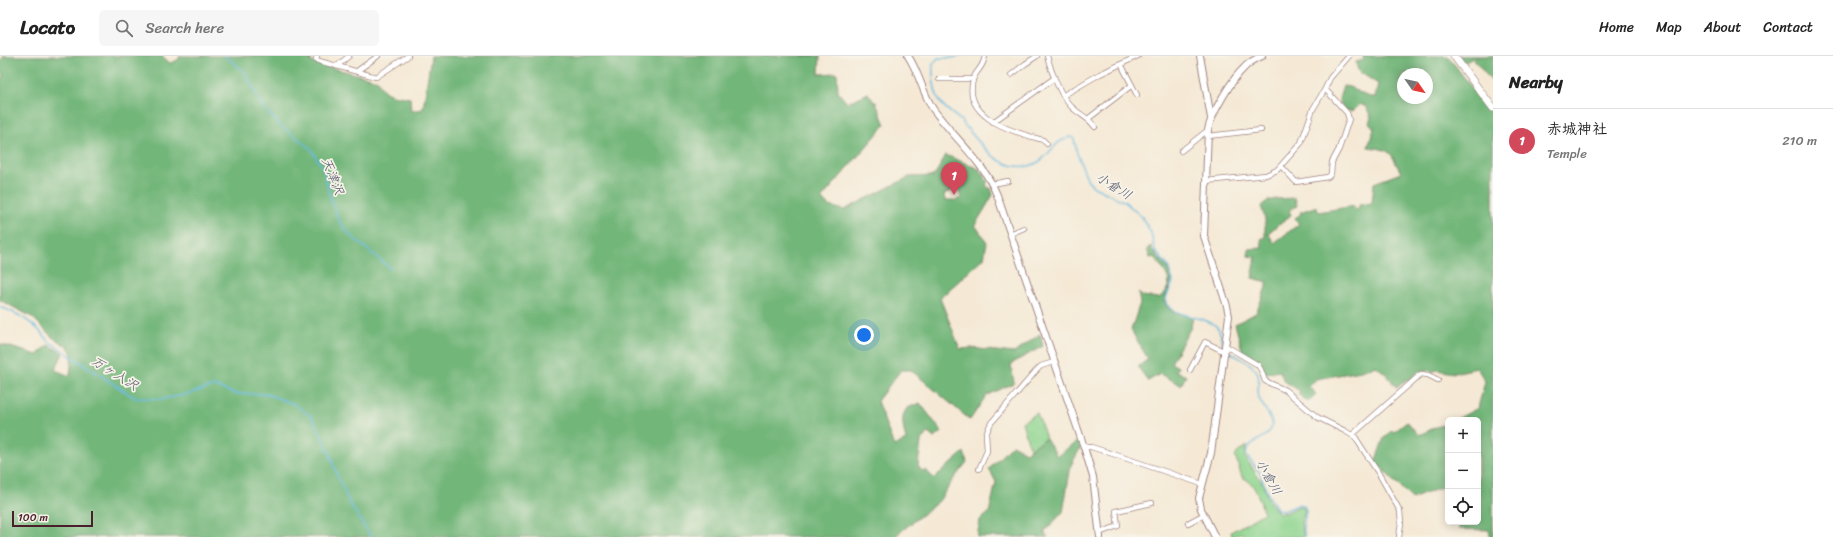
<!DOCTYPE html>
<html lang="en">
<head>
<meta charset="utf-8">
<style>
  :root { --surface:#fff; --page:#f6f6f6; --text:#222; --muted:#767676; --line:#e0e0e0; --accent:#d1495b }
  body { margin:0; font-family:Sriracha,"Klee One",sans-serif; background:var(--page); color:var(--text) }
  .controls { position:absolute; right:12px; bottom:12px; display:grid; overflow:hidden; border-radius:6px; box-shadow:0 2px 10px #0003 }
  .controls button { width:36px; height:36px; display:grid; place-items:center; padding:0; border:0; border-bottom:1px solid var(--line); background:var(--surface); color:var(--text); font:20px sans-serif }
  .compass { position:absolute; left:1397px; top:12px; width:36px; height:36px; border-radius:50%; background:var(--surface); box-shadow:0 2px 10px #0003; rotate:124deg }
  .scale { position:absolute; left:12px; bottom:10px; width:81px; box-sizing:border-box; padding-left:4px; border:2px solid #4a1f2b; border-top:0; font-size:11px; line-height:14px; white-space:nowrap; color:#4a1f2b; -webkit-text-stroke:3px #f7f3e8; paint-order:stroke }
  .you { position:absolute; left:864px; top:279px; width:14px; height:14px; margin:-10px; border:3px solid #fff; border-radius:50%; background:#1a73e8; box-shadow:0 0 0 6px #1a73e833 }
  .badge { display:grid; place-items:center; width:26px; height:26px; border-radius:50%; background:var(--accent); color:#fff; font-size:13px; font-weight:700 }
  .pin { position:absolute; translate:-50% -33px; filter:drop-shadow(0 1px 2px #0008) }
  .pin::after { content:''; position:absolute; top:21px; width:14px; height:12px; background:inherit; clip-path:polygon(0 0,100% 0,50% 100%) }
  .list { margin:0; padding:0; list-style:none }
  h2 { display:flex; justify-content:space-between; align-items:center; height:52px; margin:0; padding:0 16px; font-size:17px }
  h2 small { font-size:13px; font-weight:400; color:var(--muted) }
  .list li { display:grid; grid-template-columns:26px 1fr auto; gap:12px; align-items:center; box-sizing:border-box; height:64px; padding:0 16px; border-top:1px solid var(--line) }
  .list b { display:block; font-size:15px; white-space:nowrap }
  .list p { margin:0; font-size:13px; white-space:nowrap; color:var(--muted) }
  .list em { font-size:13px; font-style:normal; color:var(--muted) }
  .icon { flex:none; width:22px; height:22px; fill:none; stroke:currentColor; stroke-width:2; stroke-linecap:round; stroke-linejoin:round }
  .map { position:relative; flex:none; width:1493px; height:481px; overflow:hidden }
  header { display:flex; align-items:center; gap:24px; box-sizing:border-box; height:56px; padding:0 20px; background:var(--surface); border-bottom:1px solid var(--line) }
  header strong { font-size:19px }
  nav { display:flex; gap:22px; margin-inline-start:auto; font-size:14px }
  .search { width:280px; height:36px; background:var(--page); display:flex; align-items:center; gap:10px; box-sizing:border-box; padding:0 14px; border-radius:6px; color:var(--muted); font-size:15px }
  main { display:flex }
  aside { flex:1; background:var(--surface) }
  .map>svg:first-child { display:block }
</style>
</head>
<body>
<header>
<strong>Locato</strong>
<div class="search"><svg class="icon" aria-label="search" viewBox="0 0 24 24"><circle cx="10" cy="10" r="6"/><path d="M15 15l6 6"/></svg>Search here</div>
<nav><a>Home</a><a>Map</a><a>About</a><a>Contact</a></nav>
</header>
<main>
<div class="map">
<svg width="1493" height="481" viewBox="0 0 1493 481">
  <rect width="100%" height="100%" fill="#f7f3e8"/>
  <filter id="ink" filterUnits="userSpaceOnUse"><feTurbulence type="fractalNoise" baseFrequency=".025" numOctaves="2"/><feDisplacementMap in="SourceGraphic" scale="8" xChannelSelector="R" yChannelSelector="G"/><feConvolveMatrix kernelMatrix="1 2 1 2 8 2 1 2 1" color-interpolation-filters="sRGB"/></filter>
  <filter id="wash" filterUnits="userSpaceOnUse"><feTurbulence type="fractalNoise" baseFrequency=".012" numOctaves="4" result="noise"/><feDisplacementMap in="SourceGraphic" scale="16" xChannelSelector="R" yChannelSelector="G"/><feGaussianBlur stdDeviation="0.9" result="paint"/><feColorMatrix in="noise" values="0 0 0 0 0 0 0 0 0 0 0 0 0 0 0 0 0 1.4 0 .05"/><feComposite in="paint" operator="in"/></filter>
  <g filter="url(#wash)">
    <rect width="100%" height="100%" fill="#f5e9d5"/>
    <g fill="#8dd48e" stroke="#6c7a5c">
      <path d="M1037,357L1046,382L1030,393L1022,366Z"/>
      <path d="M1246,390L1245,401L1263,428L1269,445L1279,457H1286L1299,450H1302L1305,454L1301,468L1304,481H1245L1242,477L1232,481L1231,476L1264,457C1259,443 1256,427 1242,421L1235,399Z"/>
    </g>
    <g fill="#72b679" stroke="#5e6a52" fill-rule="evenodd">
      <path d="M4,0H162L170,7L178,4L180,0H303L302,2L311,3V6L378,24C383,41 396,39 410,42L411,55L423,53L431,0H820L819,18L837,17L838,36L847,47L868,37L874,46H876L885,69L821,143L829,150L844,154L909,121L934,120L946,99L979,113L988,126L986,128L988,132H991L993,139L975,169L987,186L984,202L940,242L960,293L971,292L1014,297L1040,278L1043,290L1011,308L1014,327L986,340L970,364L911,314H901L877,345L894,390L906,384C904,375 899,359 908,352C911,350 916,349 920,347L942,376L934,382L928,377L921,385L918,410L922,415L925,414L934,422L964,396L967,406L952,425L939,445L894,481H0V288L37,299L48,289L63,297L55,314L70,320L72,298L68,291L52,281L32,261L0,244V25L3,19L0,16V6ZM958,132L961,142L955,144H946L944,138Z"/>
      <path d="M1363,0H1448L1493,60V481H1490L1489,474L1459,473L1460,466H1478V364H1455L1478,352L1485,325L1477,312L1454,317L1437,314L1432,316L1428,314L1419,315L1409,325L1407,323L1397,332L1387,319L1376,310L1361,315L1316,323L1309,331L1316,338L1308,346L1298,338L1300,335L1284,325L1280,315L1265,317L1261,308L1243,297L1235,268L1256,257L1268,226L1252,222L1256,201L1248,200L1249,193L1262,192L1261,183L1265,181V163L1261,150C1269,141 1283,143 1295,142L1297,150L1289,154L1291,159L1268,177L1274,187L1299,168L1295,162L1301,158L1300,156L1317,150L1318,156L1354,150L1355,154L1359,153V149L1372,147L1374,127L1401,117C1390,96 1393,94 1368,91L1374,72L1369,67L1371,61L1366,51L1360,48C1354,57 1344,58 1340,46C1339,41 1341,34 1343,30C1356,30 1361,42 1375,41L1378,28L1358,15L1356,6L1364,4ZM1403,18H1427V42H1403Z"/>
      <path d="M1459,0H1493V27L1473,2L1464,7Z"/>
      <path d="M1151,190L1152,194L1167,211L1172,224L1164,245C1169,258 1182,258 1193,261L1191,271L1171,307L1178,311L1176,315L1186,320L1181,329L1160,318L1148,325L1138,311L1148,303L1131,274L1140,247L1138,237L1142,240L1159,242C1178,226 1165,217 1154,201L1150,202L1147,193Z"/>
      <path d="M1407,366L1419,379L1436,371L1448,368V436L1442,431L1412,443L1375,406L1384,382L1392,374L1394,376Z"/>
      <path d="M1046,382L1057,400L1078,385L1081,391L1071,409L1063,456L1044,476L1048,481H977L980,464L989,457L996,426L989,413L1012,389L1026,396Z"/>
    </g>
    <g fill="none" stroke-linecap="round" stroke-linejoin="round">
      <g stroke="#61b8de" stroke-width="1.5">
        <path d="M225,0L244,15L264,53L281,70L311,93L323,113L330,141L339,165L350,179L391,213"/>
        <path d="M959,0L952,2H938L933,8C932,19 934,37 941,47C946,54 955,59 961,65C980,86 996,115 1029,110C1048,106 1052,84 1071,81L1074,83L1077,97L1088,125L1094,131L1125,146L1142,161L1151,177L1155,195L1168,210L1173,225C1172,231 1165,239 1166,245C1167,260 1206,260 1216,270C1221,274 1221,282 1222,287"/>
        <path d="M0,251C20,258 36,268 48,285L135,342L162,343L185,339L214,330L236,338H267L294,348L312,361L327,391L338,421L350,448L371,481"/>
        <path d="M1228,295C1236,301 1251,306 1256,314C1262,322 1256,333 1259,342C1262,350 1275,364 1271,373C1265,385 1247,384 1246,399L1260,417L1268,439L1278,454L1284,455L1300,448L1305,451L1306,455L1303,471L1305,481"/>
      </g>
    </g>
  </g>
  <g filter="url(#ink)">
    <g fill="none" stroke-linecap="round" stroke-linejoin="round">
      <g stroke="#a08480" stroke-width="6">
        <g id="minor">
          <path d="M317,0L316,3L319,5L376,21L408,0"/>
          <path d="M985,0C983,13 975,15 973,24C962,63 1017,77 1043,84L1047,88"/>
          <path d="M1047,0C1051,15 1061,43 1074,53C1082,60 1089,62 1095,71"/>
          <path d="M1121,8L1137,39"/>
          <path d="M337,10L349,0"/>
          <path d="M357,15L378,0"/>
          <path d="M1011,19L1025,8L1037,0"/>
          <path d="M939,23H973"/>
          <path d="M1064,39L1100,18L1138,0"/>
          <path d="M1089,62L1132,29"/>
          <path d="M993,66L1053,23"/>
          <path d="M1208,80L1261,74"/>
          <path d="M1181,95L1208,74"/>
          <path d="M1281,110L1296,126L1328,121L1331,118L1332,106L1339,93L1349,63L1347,57L1325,33"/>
          <path d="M1206,125L1266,119L1277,114L1301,87L1313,53L1325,33L1330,22L1349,0"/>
          <path d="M992,128L1008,125"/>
          <path d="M1010,178L1024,172"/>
          <path d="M1226,290L1258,309L1261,314L1265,325L1285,334L1317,361L1345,375L1355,381L1379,418L1400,455L1401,467L1399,481"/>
          <path d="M1190,314L1205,286L1225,296"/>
          <path d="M1352,379L1421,318L1428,319L1438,324"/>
          <path d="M1084,391H1091L1110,397L1202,428"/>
          <path d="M979,413L987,395L986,378L991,367L1036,315L1041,310L1054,306"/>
          <path d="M1188,467L1203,459"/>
          <path d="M1099,477L1118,470L1116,455L1152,447"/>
        </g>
      </g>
      <g stroke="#a08480" stroke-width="8">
        <g id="tertiary">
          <path d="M908,0C919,16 922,36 933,53C954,82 983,105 997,139L1084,391L1093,421L1100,481"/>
          <path d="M1200,0L1211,62"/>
          <path d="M1215,481L1201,453L1199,442L1211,397L1229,260L1227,250L1204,180L1208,74C1211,58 1232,23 1244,12C1249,6 1255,3 1262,0"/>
        </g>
      </g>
      <g stroke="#a08480" stroke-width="8">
        <path id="secondary" d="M1454,0L1493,52"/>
      </g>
      <use href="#minor" stroke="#fff" stroke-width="4.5"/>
      <use href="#tertiary" stroke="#fff" stroke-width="6"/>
      <use href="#secondary" stroke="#fff" stroke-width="7"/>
    </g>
  </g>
  <g text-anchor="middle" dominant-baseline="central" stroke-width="3.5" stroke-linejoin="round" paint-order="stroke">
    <g font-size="13" font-style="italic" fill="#52556a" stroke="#f7f3e8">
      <text transform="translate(333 120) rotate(68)">天津沢</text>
      <text transform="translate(1114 130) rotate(32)">小倉川</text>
      <text transform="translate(115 317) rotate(32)">万ヶ入沢</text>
      <text transform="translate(1269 421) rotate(61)">小倉川</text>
    </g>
  </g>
</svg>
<div class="controls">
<button>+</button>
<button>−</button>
<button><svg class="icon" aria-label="locate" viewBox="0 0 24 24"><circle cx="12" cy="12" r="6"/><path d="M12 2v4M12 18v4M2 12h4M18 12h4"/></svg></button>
</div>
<svg class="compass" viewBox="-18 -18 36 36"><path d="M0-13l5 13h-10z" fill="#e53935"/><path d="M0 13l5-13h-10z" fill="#767676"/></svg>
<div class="scale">100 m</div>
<div class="you"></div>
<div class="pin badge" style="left:954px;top:139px">1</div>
</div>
<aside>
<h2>Nearby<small></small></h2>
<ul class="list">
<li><span class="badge">1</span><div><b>赤城神社</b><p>Temple</p></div><em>210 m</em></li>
</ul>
</aside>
</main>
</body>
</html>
